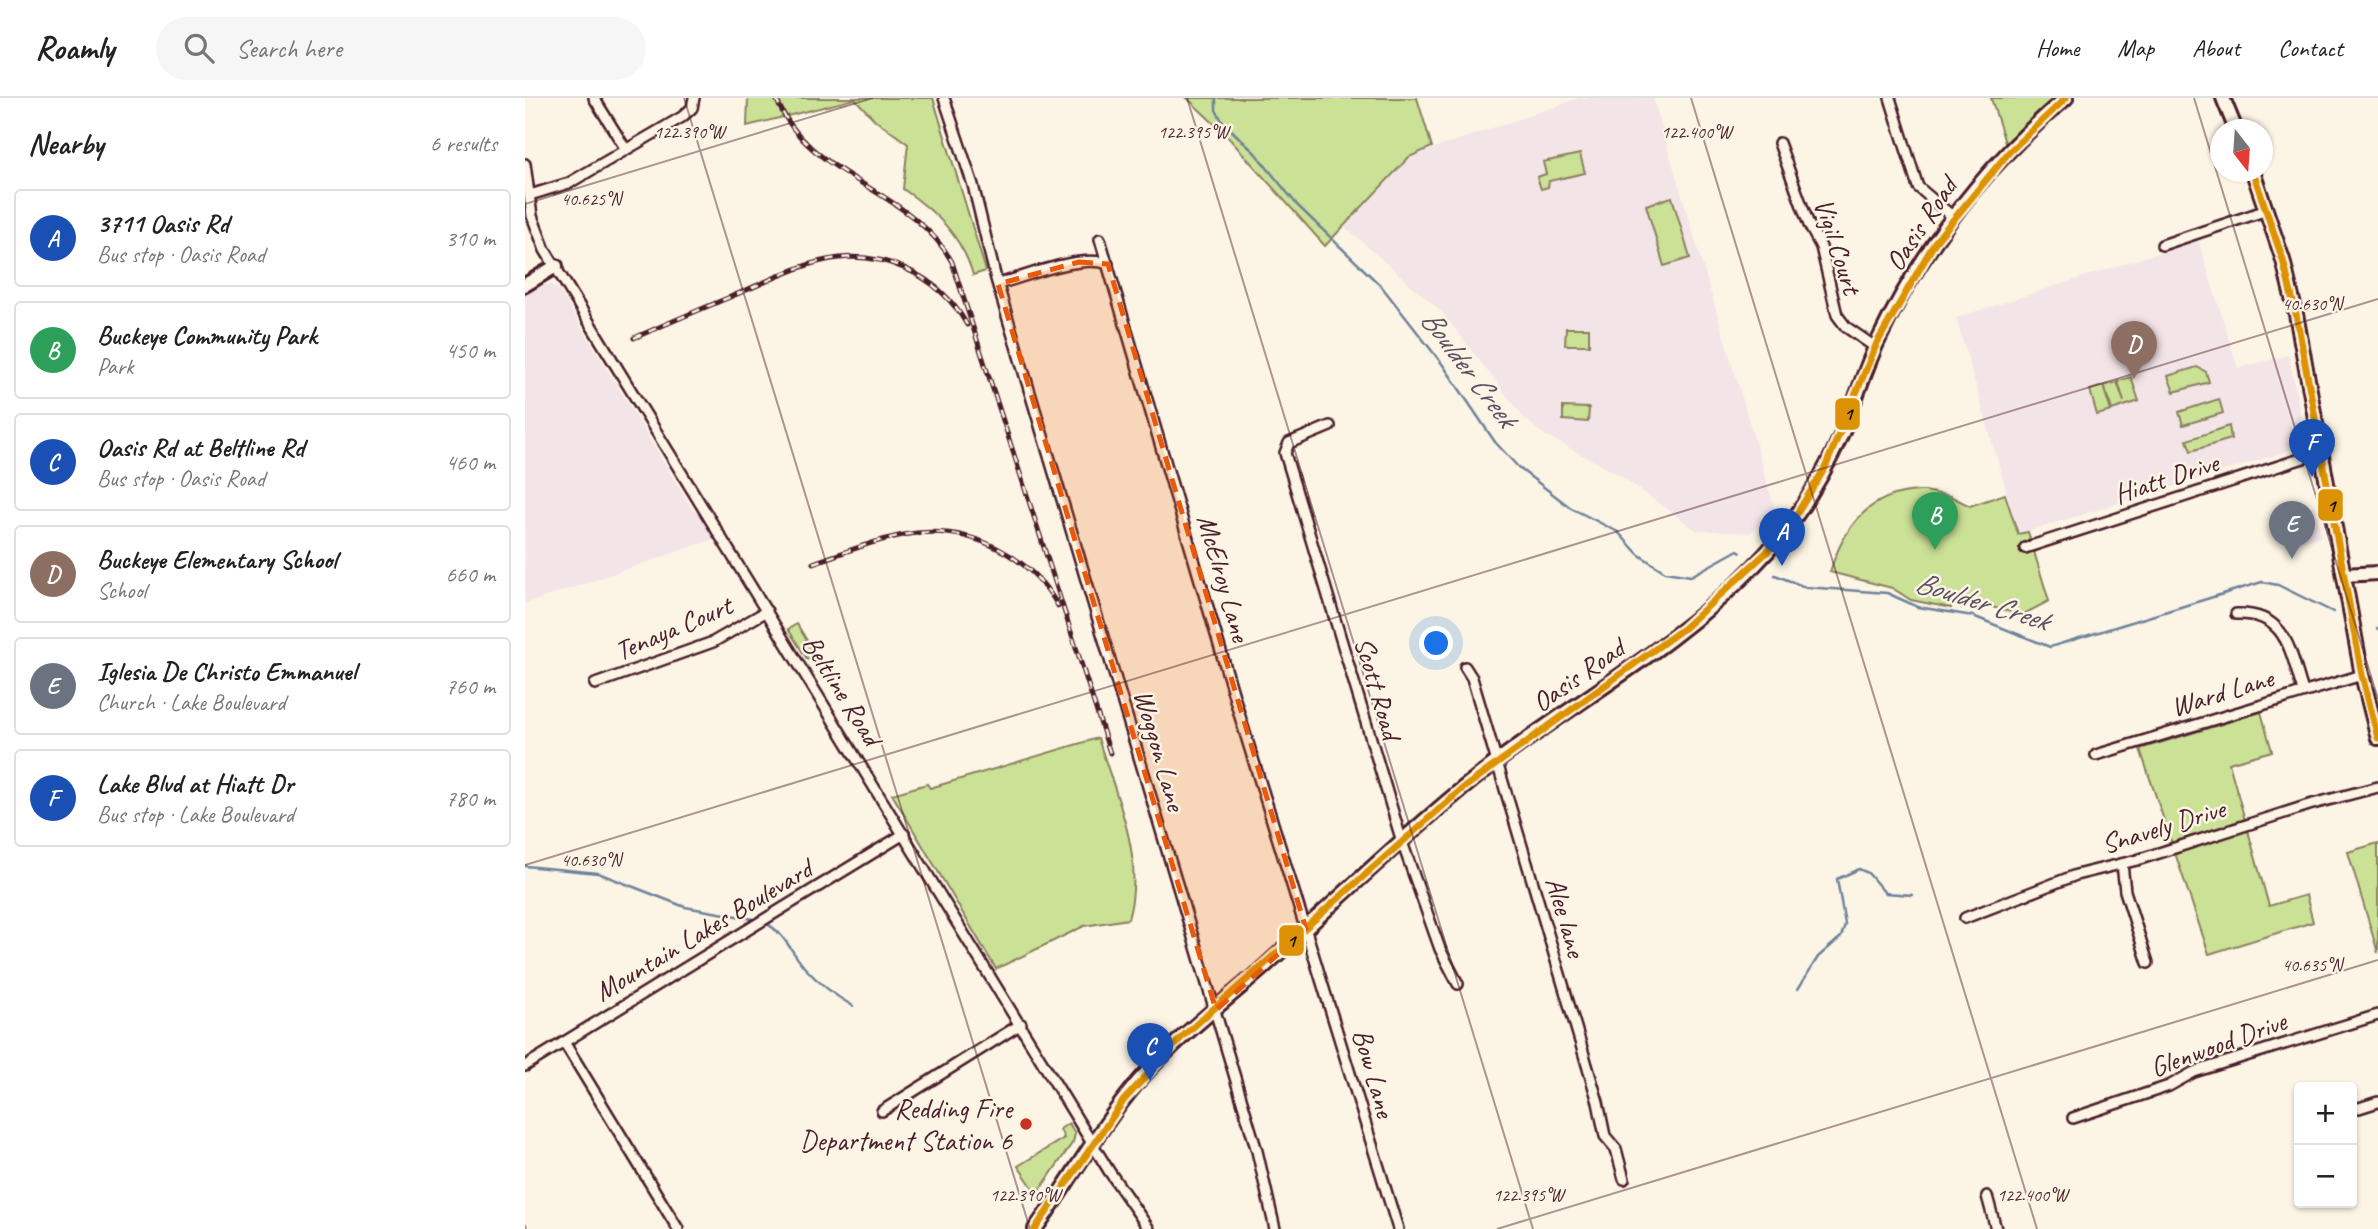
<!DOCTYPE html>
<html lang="en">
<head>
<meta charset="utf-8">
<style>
  :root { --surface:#fff; --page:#f6f6f6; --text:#222; --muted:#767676; --line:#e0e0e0; --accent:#c8321e }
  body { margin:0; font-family:Caveat,sans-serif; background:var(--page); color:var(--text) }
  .controls { position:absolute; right:21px; bottom:21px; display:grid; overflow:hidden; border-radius:7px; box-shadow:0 2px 5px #0004 }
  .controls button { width:63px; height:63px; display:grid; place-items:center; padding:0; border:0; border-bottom:2px solid var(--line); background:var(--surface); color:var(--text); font:35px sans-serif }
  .compass { position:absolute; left:1685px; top:21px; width:63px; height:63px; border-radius:50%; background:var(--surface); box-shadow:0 2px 5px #0004; rotate:163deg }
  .you { position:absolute; left:912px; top:546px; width:24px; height:24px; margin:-18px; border:5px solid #fff; border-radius:50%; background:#1a73e8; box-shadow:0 0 0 10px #1a73e833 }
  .badge { display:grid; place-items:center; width:46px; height:46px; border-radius:50%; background:var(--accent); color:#fff; font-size:23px; font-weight:700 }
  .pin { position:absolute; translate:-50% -58px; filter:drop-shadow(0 2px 4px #0008) }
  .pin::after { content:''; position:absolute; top:37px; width:24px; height:21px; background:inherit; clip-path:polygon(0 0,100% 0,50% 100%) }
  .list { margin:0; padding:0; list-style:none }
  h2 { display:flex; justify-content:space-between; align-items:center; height:91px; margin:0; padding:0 28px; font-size:30px }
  h2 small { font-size:23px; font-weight:400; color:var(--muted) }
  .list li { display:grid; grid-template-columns:46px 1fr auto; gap:21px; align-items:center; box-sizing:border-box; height:98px; margin:0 14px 14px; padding:0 14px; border:2px solid var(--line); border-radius:7px }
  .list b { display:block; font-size:26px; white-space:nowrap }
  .list p { margin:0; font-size:23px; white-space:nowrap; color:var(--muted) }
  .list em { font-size:23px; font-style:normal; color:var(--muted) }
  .icon { flex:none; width:38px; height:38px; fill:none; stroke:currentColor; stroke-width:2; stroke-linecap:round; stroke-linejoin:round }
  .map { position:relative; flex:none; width:1853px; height:1131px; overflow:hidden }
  header { display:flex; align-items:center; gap:42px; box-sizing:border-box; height:98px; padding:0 35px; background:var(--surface); border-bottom:2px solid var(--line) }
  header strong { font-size:33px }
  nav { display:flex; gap:38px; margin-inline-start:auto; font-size:24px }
  .search { width:490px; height:63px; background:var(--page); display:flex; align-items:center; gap:18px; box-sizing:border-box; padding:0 24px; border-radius:38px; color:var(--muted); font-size:26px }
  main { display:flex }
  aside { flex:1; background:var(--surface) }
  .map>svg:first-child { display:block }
</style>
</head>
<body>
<header>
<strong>Roamly</strong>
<div class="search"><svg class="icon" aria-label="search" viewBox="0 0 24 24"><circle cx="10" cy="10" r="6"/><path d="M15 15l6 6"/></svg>Search here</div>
<nav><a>Home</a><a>Map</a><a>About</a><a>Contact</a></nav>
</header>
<main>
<aside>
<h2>Nearby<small>6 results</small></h2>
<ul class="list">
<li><span class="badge" style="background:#1a4fb4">A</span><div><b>3711 Oasis Rd</b><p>Bus stop · Oasis Road</p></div><em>310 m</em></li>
<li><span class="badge" style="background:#2e9e5b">B</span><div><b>Buckeye Community Park</b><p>Park</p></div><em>450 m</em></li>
<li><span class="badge" style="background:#1a4fb4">C</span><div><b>Oasis Rd at Beltline Rd</b><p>Bus stop · Oasis Road</p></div><em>460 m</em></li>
<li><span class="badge" style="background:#8d6e63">D</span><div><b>Buckeye Elementary School</b><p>School</p></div><em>660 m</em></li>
<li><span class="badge" style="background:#6b7280">E</span><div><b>Iglesia De Christo Emmanuel</b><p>Church · Lake Boulevard</p></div><em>760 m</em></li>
<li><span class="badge" style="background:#1a4fb4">F</span><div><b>Lake Blvd at Hiatt Dr</b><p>Bus stop · Lake Boulevard</p></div><em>780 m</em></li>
</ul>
</aside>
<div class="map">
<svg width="1853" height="1131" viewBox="0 0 1853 1131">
  <rect width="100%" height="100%" fill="#fcf5e5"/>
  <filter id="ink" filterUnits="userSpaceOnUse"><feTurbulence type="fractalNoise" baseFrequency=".0143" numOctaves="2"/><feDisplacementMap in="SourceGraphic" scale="14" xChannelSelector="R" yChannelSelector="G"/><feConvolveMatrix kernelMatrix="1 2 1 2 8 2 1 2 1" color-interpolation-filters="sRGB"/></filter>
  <g filter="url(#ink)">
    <g fill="#f3e4e7">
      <path d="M1055,0H1128L1250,411L1225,435L1171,432L1093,376L1018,336L1000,321L916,213L820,129L884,59Z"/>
      <path d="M1673,142L1713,270L1764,257L1777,326V346L1754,356L1494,436L1431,220Z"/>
      <path d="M19,187H27L34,192L169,414L172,412L189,441L0,506V197Z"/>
      <path d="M1790,407L1796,438L1764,448L1754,418Z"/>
    </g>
    <g fill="#cbe196" stroke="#8a8060" stroke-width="2">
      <path d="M223,0H408L461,173L448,177C437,138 410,113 378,91L383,46L350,22L330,1L222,28Z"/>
      <path d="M662,0H892L907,49L884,59L800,148L702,38Z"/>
      <path d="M1466,0H1534L1481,48Z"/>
      <path d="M1055,56L1060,75L1024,83L1023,89L1016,91L1012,79L1021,76L1018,64Z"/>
      <path d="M1147,99L1165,160L1139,168L1121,107Z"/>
      <path d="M1041,230H1064V247H1040Z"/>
      <path d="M1672,269L1681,274L1684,284L1649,294L1643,278Z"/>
      <path d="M1606,279L1614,303L1587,312L1579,288L1592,284L1599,304L1593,283Z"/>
      <path d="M1578,288L1586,313L1572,317L1565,292Z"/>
      <path d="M1694,301L1698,315L1658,327L1654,314Z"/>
      <path d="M1038,309L1064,310L1063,324L1038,322Z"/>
      <path d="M1704,328L1706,341L1666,353L1662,342Z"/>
      <path d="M1400,393L1425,398L1445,408L1480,396L1493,436L1503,434L1524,503L1497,517L1429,499L1426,510L1386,502L1367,490L1305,474C1319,427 1346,392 1400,393Z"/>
      <path d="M272,526L290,556L282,561L263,531Z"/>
      <path d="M1736,614L1747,653L1704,665L1744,808L1781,797L1788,824L1684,856L1615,651Z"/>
      <path d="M573,640C591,699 621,759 603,821L559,828L471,871L367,696L402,686L405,690Z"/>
      <path d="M1853,745V855L1823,754Z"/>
      <path d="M544,1025L550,1036L548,1044L512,1096L493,1068L539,1040L535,1031Z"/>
    </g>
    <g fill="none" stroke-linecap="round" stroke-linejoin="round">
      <g stroke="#6e829b" stroke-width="2.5">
        <path d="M691,0V12L697,23L730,55L773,108L857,189L918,267L970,344L994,370L1046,410L1093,434L1113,456L1140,474L1166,478L1213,452L1216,454"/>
        <path d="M1250,477L1280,489L1362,495L1393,509L1448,518L1525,549L1737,484L1753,487L1808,514"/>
        <path d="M1852,531H1853"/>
        <path d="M0,768L73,775L160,809L234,822"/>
        <path d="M240,825C258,833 267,855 280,870C294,885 310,898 328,908"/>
        <path d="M1273,891L1293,859L1316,839L1320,826L1312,781L1334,771L1343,775L1360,795L1387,797"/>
      </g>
      <g stroke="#4a1f2b" stroke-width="14">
        <g id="street">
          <path d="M69,0L100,50"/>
          <path d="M419,0L448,87L471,181L732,1053L750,1131"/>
          <path d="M1365,0L1393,89L1427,118"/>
          <path d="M1254,45L1284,127L1296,149L1312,217L1321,229L1350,249"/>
          <path d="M0,66L7,118L20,152L584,1073L624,1131"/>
          <path d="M5,97L44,85L157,19L167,10L169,0"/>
          <path d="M575,141L716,622L873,1131"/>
          <path d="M1637,147L1742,112"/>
          <path d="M473,186C500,179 557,155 583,166"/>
          <path d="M805,328L764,345L760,355L877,744L915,851L933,886"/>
          <path d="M1500,450L1797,354"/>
          <path d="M1711,516C1762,514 1765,554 1778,593"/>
          <path d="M940,569L947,580L1073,1004L1080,1038L1091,1051L1099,1081"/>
          <path d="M70,586L188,544L242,513"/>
          <path d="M1571,657L1837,577"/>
          <path d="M1597,766L1600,793L1623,865"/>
          <path d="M1440,820L1551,777L1612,762L1784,707L1853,689"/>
          <path d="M39,944L153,1131"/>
          <path d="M0,968L379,736"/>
          <path d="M1834,1010L1853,1004"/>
          <path d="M357,1013L496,926"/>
          <path d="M1548,1020L1644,988L1669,974L1853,917"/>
          <path d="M1462,1098L1471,1131"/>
        </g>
      </g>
      <g stroke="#4a1f2b" stroke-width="18">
        <g id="secondary">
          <path d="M1698,0L1711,32"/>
          <path d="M1728,74L1758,162L1771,216L1837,577L1853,640"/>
          <path d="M0,187L31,168"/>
          <path d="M1819,477L1853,475"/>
          <path d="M510,1131C545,1083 574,1030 613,984C650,941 697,906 740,868C805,809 869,747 937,691C1031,613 1142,558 1228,469C1266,431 1297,382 1318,333C1330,304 1339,274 1352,245C1397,150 1460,68 1541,0"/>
        </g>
      </g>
      <use href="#street" stroke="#fcf5e5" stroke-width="9"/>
      <use href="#secondary" stroke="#fcf5e5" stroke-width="12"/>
      <g stroke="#4a1f2b" stroke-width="5">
        <g id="rail">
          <path d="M251,0C283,82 386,89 427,164L585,655"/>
          <path d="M109,240C145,224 181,209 217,194C243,183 270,169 297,163C354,149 414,176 442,227"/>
          <path d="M288,465C321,454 357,439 392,435C448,429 505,458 533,508"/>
        </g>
      </g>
      <use href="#rail" stroke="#fcf5e5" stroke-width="2.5" stroke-dasharray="8" stroke-linecap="butt"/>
      <g stroke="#fcf5e5" stroke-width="12">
        <g id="bus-1">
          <path d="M1728,74L1758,162L1771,216L1837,577L1853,640"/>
          <path d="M510,1131L599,1002L658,938L937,691L1159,530L1242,454L1268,422L1300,370L1352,245L1410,144L1484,54L1541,0"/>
        </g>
      </g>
      <use href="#bus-1" stroke="#dd9206" stroke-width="7"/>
    </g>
  </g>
  <path fill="#e8590c" fill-opacity="0.2" stroke="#e8590c" stroke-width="5" stroke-dasharray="14 9" stroke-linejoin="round" d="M554,164L583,166L781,831L691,912L473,186Z"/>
  <path fill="none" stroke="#4a1f2b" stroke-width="2" stroke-opacity="0.45" d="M159,0L505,1131M662,0L1008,1131M1166,0L1512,1131M1669,0L1853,601M0,106L348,0M0,767L1853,201M0,1127L1,1131M972,1131L1853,862"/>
  <circle fill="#c8321e" stroke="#fcf5e5" stroke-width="2.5" cx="501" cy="1026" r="7"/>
  <g text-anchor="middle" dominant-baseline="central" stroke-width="5" stroke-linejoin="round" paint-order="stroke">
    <g font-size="28" fill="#4a1f2b" stroke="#fcf5e5">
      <text transform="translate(1396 126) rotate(-56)">Oasis Road</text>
      <text transform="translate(1313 148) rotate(72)">Vigil Court</text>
      <text transform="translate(1641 380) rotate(-18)">Hiatt Drive</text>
      <text transform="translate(699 480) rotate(74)">McElroy Lane</text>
      <text transform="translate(148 530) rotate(-23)">Tenaya Court</text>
      <text transform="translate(1053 577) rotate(-35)">Oasis Road</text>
      <text transform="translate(853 590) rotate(74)">Scott Road</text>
      <text transform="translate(317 592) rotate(58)">Beltline Road</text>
      <text transform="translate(1697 594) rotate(-17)">Ward Lane</text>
      <text transform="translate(635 652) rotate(74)">Woggon Lane</text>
      <text transform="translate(1638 728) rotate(-17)">Snavely Drive</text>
      <text transform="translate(1041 819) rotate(74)">Alee lane</text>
      <text transform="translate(178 832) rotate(-31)">Mountain Lakes Boulevard</text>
      <text transform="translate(1693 946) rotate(-20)">Glenwood Drive</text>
      <text transform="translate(849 975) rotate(74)">Bow Lane</text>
    </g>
    <g font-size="28" fill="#4a1f2b" stroke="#fcf5e5" text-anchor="end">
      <text x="487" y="1010">Redding Fire<tspan x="487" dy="32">Department Station 6</tspan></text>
    </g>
    <g font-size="30" font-style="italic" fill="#5c5163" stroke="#fcf5e5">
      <text transform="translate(944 270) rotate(53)">Boulder Creek</text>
      <text transform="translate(1457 503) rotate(17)">Boulder Creek</text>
    </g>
  </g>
  <g font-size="18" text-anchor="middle" fill="#4a1f2b" stroke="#fcf5e5" stroke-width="5" stroke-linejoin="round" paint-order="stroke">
    <text x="164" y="40">122.390°W</text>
    <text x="668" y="40">122.395°W</text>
    <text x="1171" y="40">122.400°W</text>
    <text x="66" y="107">40.625°N</text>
    <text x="1787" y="212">40.630°N</text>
    <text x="66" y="768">40.630°N</text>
    <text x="1787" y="873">40.635°N</text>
    <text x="500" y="1103">122.390°W</text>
    <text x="1003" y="1103">122.395°W</text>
    <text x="1507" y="1103">122.400°W</text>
  </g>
  <g stroke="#fcf5e5" stroke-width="2.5">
    <rect x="1309" y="299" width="27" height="34" rx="7" fill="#dd9206"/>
    <rect x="1792" y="390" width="27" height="34" rx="7" fill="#dd9206"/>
    <rect x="753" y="826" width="27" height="33" rx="7" fill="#dd9206"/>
  </g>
  <g font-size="19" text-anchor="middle" font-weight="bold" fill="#111">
    <text x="1323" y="322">1</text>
    <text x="1806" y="414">1</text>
    <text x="766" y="849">1</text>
  </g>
</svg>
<div class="controls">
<button>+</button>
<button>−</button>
</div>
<svg class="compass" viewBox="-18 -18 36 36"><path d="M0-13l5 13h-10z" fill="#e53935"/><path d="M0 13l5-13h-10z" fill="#767676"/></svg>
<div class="you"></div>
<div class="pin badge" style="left:1257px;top:468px;background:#1a4fb4">A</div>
<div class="pin badge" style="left:1410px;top:452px;background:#2e9e5b">B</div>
<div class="pin badge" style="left:625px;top:983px;background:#1a4fb4">C</div>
<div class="pin badge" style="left:1609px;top:281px;background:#8d6e63">D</div>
<div class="pin badge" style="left:1767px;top:461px;background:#6b7280">E</div>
<div class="pin badge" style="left:1787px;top:379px;background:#1a4fb4">F</div>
</div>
</main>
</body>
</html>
